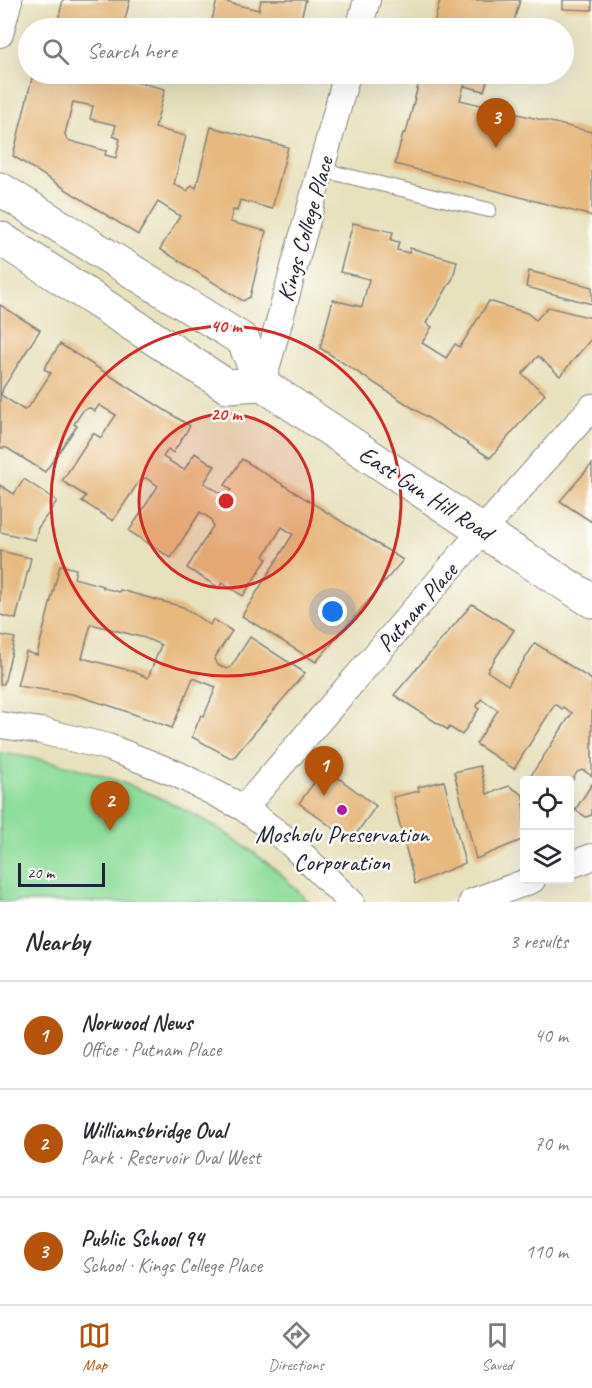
<!DOCTYPE html>
<html lang="en">
<head>
<meta charset="utf-8">
<style>
  :root { --surface:#fff; --page:#f2f2f3; --text:#2b2b33; --muted:#7c7c81; --line:#e1e1e2; --accent:#b45309 }
  body { margin:0; font-family:Caveat,sans-serif; background:var(--page); color:var(--text) }
  .controls { position:absolute; right:18px; bottom:18px; display:grid; overflow:hidden; border-radius:6px; box-shadow:0 6px 24px #0002 }
  .controls button { width:54px; height:54px; display:grid; place-items:center; padding:0; border:0; border-bottom:2px solid var(--line); background:var(--surface); color:var(--text); font:30px sans-serif }
  .scale { position:absolute; left:18px; bottom:15px; width:87px; box-sizing:border-box; padding-left:6px; border:3px solid #22223b; border-top:0; font-size:16px; line-height:21px; white-space:nowrap; color:#22223b; -webkit-text-stroke:4px #fdfcf7; paint-order:stroke }
  .you { position:absolute; left:333px; top:612px; width:21px; height:21px; margin:-15px; border:4px solid #fff; border-radius:50%; background:#1a73e8; box-shadow:0 0 0 9px #1a73e833 }
  .badge { display:grid; place-items:center; width:39px; height:39px; border-radius:50%; background:var(--accent); color:#fff; font-size:20px; font-weight:700 }
  .pin { position:absolute; translate:-50% -50px; filter:drop-shadow(0 2px 3px #0008) }
  .pin::after { content:''; position:absolute; top:32px; width:21px; height:18px; background:inherit; clip-path:polygon(0 0,100% 0,50% 100%) }
  .list { margin:0; padding:0; list-style:none }
  h2 { display:flex; justify-content:space-between; align-items:center; height:78px; margin:0; padding:0 24px; font-size:26px }
  h2 small { font-size:20px; font-weight:400; color:var(--muted) }
  .list li { display:grid; grid-template-columns:39px 1fr auto; gap:18px; align-items:center; box-sizing:border-box; height:108px; padding:0 24px; border-top:2px solid var(--line) }
  .list b { display:block; font-size:22px; white-space:nowrap }
  .list p { margin:0; font-size:20px; white-space:nowrap; color:var(--muted) }
  .list em { font-size:20px; font-style:normal; color:var(--muted) }
  .icon { flex:none; width:33px; height:33px; fill:none; stroke:currentColor; stroke-width:2; stroke-linecap:round; stroke-linejoin:round }
  .map { position:relative; flex:none; width:592px; height:902px; overflow:hidden }
  .search { position:absolute; background:var(--surface); box-shadow:0 6px 24px #0002; left:18px; right:18px; top:18px; height:66px; display:flex; align-items:center; gap:15px; box-sizing:border-box; padding:0 21px; border-radius:33px; color:var(--muted); font-size:22px }
  .sheet { height:402px; background:var(--surface) }
  nav { display:flex; justify-content:space-around; align-items:center; box-sizing:border-box; height:84px; border-top:2px solid var(--line); background:var(--surface); font-size:16px; color:var(--muted) }
  nav a { display:grid; justify-items:center; gap:3px }
  nav .on { color:var(--accent) }
  .map>svg:first-child { display:block }
</style>
</head>
<body>
<div class="map">
<svg width="592" height="902" viewBox="0 0 592 902">
  <rect width="100%" height="100%" fill="#fdfcf7"/>
  <filter id="ink" filterUnits="userSpaceOnUse"><feTurbulence type="fractalNoise" baseFrequency=".0167" numOctaves="2"/><feDisplacementMap in="SourceGraphic" scale="12" xChannelSelector="R" yChannelSelector="G"/><feConvolveMatrix kernelMatrix="1 2 1 2 8 2 1 2 1" color-interpolation-filters="sRGB"/></filter>
  <filter id="wash" filterUnits="userSpaceOnUse"><feTurbulence type="fractalNoise" baseFrequency=".008" numOctaves="4" result="noise"/><feDisplacementMap in="SourceGraphic" scale="24" xChannelSelector="R" yChannelSelector="G"/><feGaussianBlur stdDeviation="1.35" result="paint"/><feColorMatrix in="noise" values="0 0 0 0 0 0 0 0 0 0 0 0 0 0 0 0 0 1.4 0 .05"/><feComposite in="paint" operator="in"/></filter>
  <g filter="url(#wash)">
    <rect width="100%" height="100%" fill="#e7e1bd"/>
    <path fill="#8fdd9b" stroke="#58806b" stroke-width="1.5" d="M0,753C99,765 199,806 276,870C288,880 298,892 309,902H0Z"/>
    <g id="blocks">
      <g fill="#e7b97f" fill-rule="evenodd">
        <path d="M63,0H130L124,23L111,20L109,26L117,28H56Z"/>
        <path d="M217,0L259,10L261,0H306L300,22L305,23L304,28H210Z"/>
        <path d="M440,0H520L512,28L480,22L479,28H433Z"/>
        <path d="M563,0H592V10L563,9Z"/>
        <path d="M33,74H104L165,89L155,128L186,136L174,184L187,191L192,185L196,188L211,127L288,147L272,209L240,200L237,211L233,210L230,222L266,231L250,297L243,301L160,249L180,216L158,202L138,235L13,156ZM73,102L93,106L90,119L116,125L113,136L120,139L116,158L105,155L106,151L67,140L65,134Z"/>
        <path d="M421,74H489L484,91L464,86L460,100L592,132V216L395,164L403,133H406Z"/>
        <path d="M353,223L393,232L391,240L399,242L397,250L409,253L410,248L457,261L453,278L426,323L432,327L422,343L446,358L455,344L460,347L489,301L527,313L536,320L548,307L592,318V338L560,376L538,356L522,374L545,394L490,458L320,348L333,300L362,307L369,279L340,272Z"/>
        <path d="M529,271L592,287V304L526,287Z"/>
        <path d="M0,305L40,330L3,388L1,395L24,410L30,405L51,373L44,369L60,344L190,426L173,453L168,449L163,457L184,470L195,453L215,466L204,483L226,497L231,490L225,485L242,459L403,560L316,662L242,616L293,534L282,527L264,556L267,559L243,596L222,583L219,588L187,568L213,526L211,519L200,512L171,558L129,531L158,486L146,478L140,480L113,521L82,501L86,496L62,481L93,433L101,438L116,415L99,405L95,411L90,408L84,409L74,424L77,426L45,472L7,448H0Z"/>
        <path d="M592,464V522L560,501Z"/>
        <path d="M24,479L57,501L38,528L35,540L0,532V485L14,494Z"/>
        <path d="M0,551L31,558L16,619L0,615Z"/>
        <path d="M60,565L76,569L74,578L103,586V588L119,592L120,590L183,607L210,625L213,619L232,631L214,659L218,665L227,669L231,667L250,637L305,673L234,757L231,758L192,737L201,715L204,716L216,687L193,678L172,728L117,708L72,694L17,686L26,652L37,655ZM91,624L145,638L161,645L148,678L132,671L82,658Z"/>
        <path d="M472,604L514,630L487,671L508,685L535,643L592,680V776L583,770L577,772L570,785V780H528L572,713L563,707L562,709L555,704L514,769L476,744L498,710L481,699L476,707L479,709L462,735L449,727L448,730L394,695Z"/>
        <path d="M0,635L15,638L4,684H0Z"/>
        <path d="M480,766L487,794L509,786L522,794L524,800V839L476,859L454,772Z"/>
        <path d="M325,768L376,806L356,834L354,832L348,839L299,803Z"/>
        <path d="M444,781L465,863L415,884L393,797L419,791L418,787Z"/>
        <path d="M592,784V815L586,817L575,810Z"/>
      </g>
    </g>
  </g>
  <g filter="url(#ink)">
    <use href="#blocks" fill-opacity="0" stroke="#84827c" stroke-width="1.5"/>
    <g fill="none" stroke-linecap="round" stroke-linejoin="round">
      <g stroke="#84827c" stroke-width="16">
        <path id="lane" d="M322,170L489,210"/>
      </g>
      <g stroke="#84827c" stroke-width="28">
        <g id="street">
          <path d="M359,28L367,0"/>
          <path d="M0,34L9,0"/>
          <path d="M262,384L347,74"/>
          <path d="M0,725L41,731L108,747L177,774L244,808L288,841L351,902"/>
          <path d="M244,808L482,531L592,407"/>
          <path d="M570,865L592,857"/>
          <path d="M472,902L532,880"/>
        </g>
      </g>
      <g stroke="#84827c" stroke-width="35">
        <g id="primary">
          <path d="M0,189L243,340L262,384L482,531L592,601"/>
          <path d="M0,238L227,386L262,384"/>
        </g>
      </g>
      <use href="#lane" stroke="#fff" stroke-width="14"/>
      <use href="#street" stroke="#fff" stroke-width="26"/>
      <use href="#primary" stroke="#fff" stroke-width="33"/>
    </g>
  </g>
  <circle cx="226" cy="501" r="87" fill="#d62828" fill-opacity=".12"/>
  <g fill="none" stroke="#d62828" stroke-width="3">
    <circle cx="226" cy="501" r="87"/>
    <circle cx="226" cy="501" r="175"/>
  </g>
  <circle fill="#b5179e" stroke="#fdfcf7" stroke-width="2" cx="342" cy="810" r="6"/>
  <g text-anchor="middle" dominant-baseline="central" stroke-width="5" stroke-linejoin="round" paint-order="stroke">
    <g font-size="24" fill="#22223b" stroke="#fdfcf7">
      <text transform="translate(305 229) rotate(-74)">Kings College Place</text>
      <text transform="translate(426 493) rotate(33)">East Gun Hill Road</text>
      <text transform="translate(417 607) rotate(-49)">Putnam Place</text>
    </g>
    <g font-size="24" fill="#22223b" stroke="#fdfcf7">
      <text x="342" y="834">Mosholu Preservation<tspan x="342" dy="28">Corporation</tspan></text>
    </g>
  </g>
  <circle cx="226" cy="501" r="9" fill="#d62828" stroke="#fdfcf7" stroke-width="3"/>
  <g font-size="18" text-anchor="middle" font-weight="bold" fill="#d62828" stroke="#fdfcf7" stroke-width="5" stroke-linejoin="round" paint-order="stroke">
    <text x="226" y="332">40 m</text>
    <text x="226" y="420">20 m</text>
  </g>
</svg>
<div class="controls">
<button><svg class="icon" aria-label="locate" viewBox="0 0 24 24"><circle cx="12" cy="12" r="6"/><path d="M12 2v4M12 18v4M2 12h4M18 12h4"/></svg></button>
<button><svg class="icon" aria-label="layers" viewBox="0 0 24 24"><path d="M12 4l9 5-9 5-9-5zM3 14l9 5 9-5"/></svg></button>
</div>
<div class="scale">20 m</div>
<div class="you"></div>
<div class="pin badge" style="left:324px;top:796px">1</div>
<div class="pin badge" style="left:110px;top:831px">2</div>
<div class="pin badge" style="left:496px;top:148px">3</div>
<div class="search"><svg class="icon" aria-label="search" viewBox="0 0 24 24"><circle cx="10" cy="10" r="6"/><path d="M15 15l6 6"/></svg>Search here</div>
</div>
<section class="sheet">
<h2>Nearby<small>3 results</small></h2>
<ul class="list">
<li><span class="badge">1</span><div><b>Norwood News</b><p>Office · Putnam Place</p></div><em>40 m</em></li>
<li><span class="badge">2</span><div><b>Williamsbridge Oval</b><p>Park · Reservoir Oval West</p></div><em>70 m</em></li>
<li><span class="badge">3</span><div><b>Public School 94</b><p>School · Kings College Place</p></div><em>110 m</em></li>
</ul>
</section>
<nav>
<a class="on"><svg class="icon" aria-label="map" viewBox="0 0 24 24"><path d="M3 6l6-2 6 2 6-2v14l-6 2-6-2-6 2zM9 4v14M15 6v14"/></svg>Map</a>
<a><svg class="icon" aria-label="directions" viewBox="0 0 24 24"><path d="M12 3l9 9-9 9-9-9zM9 14v-3h6M13 9l2 2-2 2"/></svg>Directions</a>
<a><svg class="icon" aria-label="saved" viewBox="0 0 24 24"><path d="M7 4h10v16l-5-4-5 4z"/></svg>Saved</a>
</nav>
</body>
</html>
